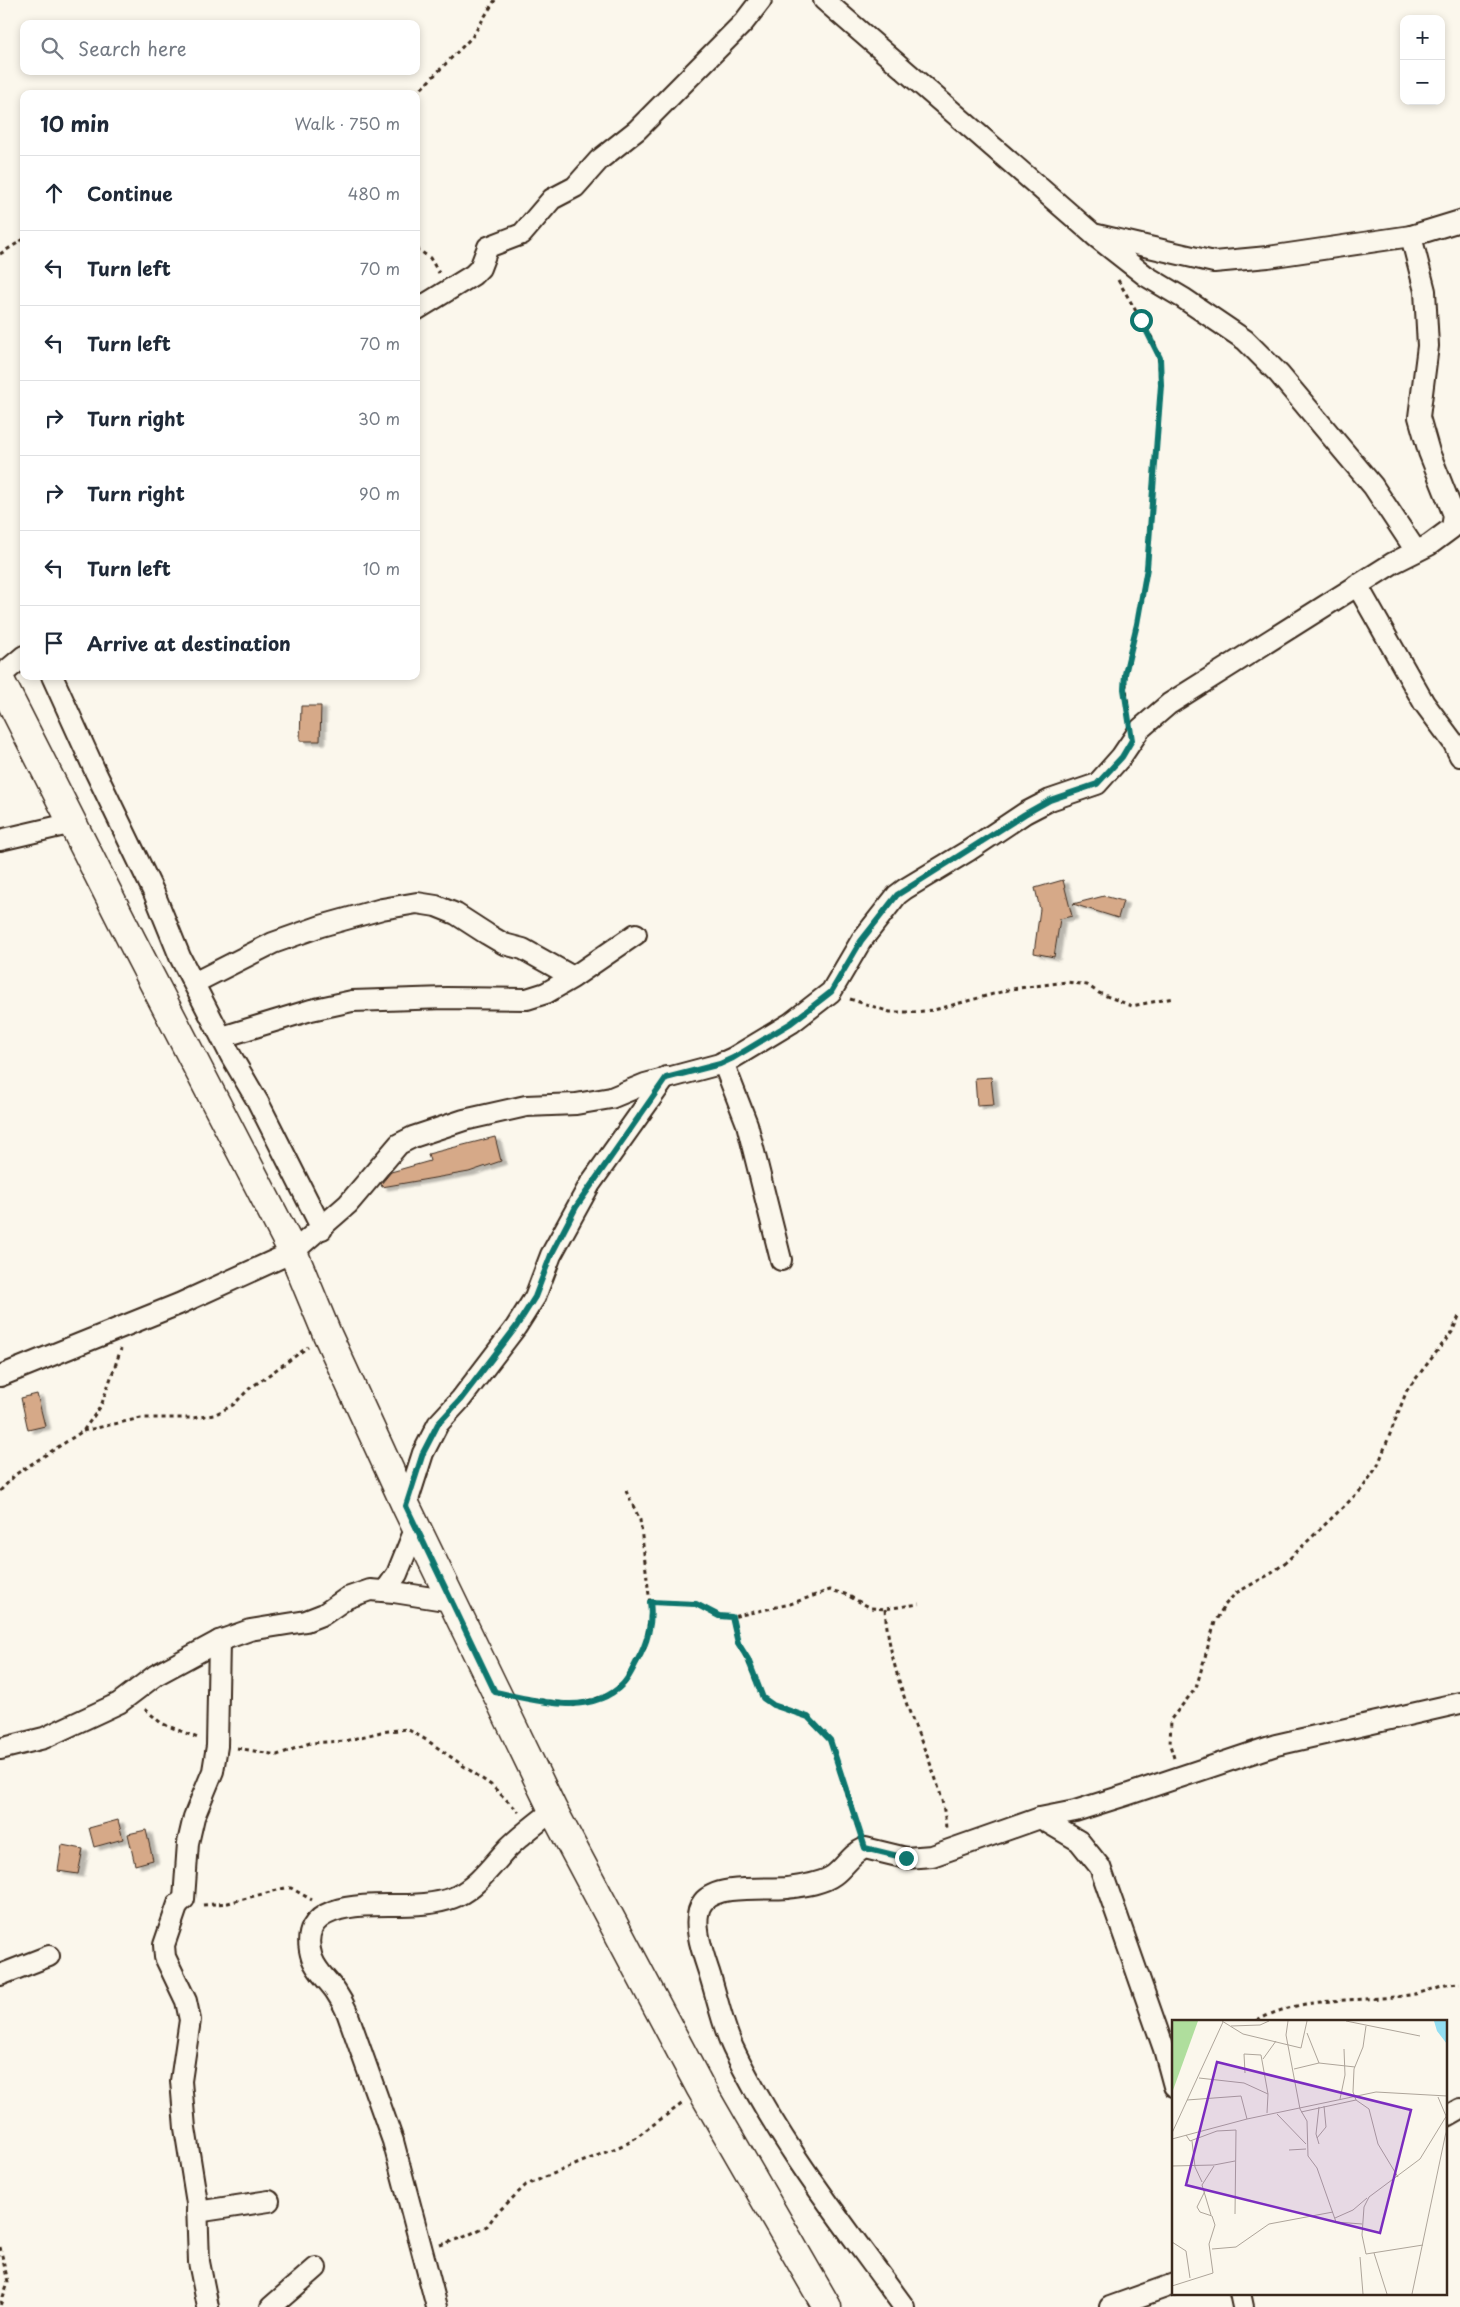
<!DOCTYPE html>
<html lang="en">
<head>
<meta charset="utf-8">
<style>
  :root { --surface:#fff; --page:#f6f6f7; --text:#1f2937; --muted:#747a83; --line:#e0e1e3 }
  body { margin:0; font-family:"Playpen Sans",sans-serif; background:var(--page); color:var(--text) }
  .controls { position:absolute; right:15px; top:15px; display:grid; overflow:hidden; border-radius:10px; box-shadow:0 2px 8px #0003 }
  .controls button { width:45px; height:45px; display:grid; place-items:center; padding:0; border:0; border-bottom:1px solid var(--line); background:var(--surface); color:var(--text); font:25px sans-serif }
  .stop { position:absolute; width:15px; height:15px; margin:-11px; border:4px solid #0f766e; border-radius:50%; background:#fff }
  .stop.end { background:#0f766e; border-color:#fff; box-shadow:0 1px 5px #0008 }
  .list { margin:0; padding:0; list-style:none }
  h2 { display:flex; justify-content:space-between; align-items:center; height:65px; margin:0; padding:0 20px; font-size:21px }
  h2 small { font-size:16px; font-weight:400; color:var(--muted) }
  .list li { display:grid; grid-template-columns:32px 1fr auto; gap:15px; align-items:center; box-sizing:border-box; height:75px; padding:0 20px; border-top:1px solid var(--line) }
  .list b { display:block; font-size:19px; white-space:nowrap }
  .list em { font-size:16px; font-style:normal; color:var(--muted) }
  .icon { flex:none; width:28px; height:28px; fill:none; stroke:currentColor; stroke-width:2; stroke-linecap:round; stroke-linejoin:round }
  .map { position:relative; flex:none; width:1460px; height:2307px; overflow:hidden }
  .search { position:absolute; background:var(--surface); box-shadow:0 2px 8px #0003; left:20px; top:20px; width:400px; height:55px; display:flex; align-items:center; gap:12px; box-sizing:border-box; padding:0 18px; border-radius:10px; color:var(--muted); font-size:19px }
  .panel { position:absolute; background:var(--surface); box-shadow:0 2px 8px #0003; left:20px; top:90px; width:400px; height:590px; border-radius:10px }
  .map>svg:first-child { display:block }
</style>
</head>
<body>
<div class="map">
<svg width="1460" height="2307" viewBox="0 0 1460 2307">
  <defs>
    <filter id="shadow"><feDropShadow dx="5.5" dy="3" stdDeviation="1" flood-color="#0004"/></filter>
  </defs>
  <rect width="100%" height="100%" fill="#fbf7ec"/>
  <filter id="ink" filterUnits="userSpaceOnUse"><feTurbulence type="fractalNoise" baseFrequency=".02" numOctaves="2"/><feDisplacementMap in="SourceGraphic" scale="10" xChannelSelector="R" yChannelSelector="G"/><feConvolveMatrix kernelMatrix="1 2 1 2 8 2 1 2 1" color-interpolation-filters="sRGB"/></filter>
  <g filter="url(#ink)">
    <g fill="#d6a988" stroke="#3b2a1e" filter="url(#shadow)">
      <path d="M301,706H321L320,741H300Z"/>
      <path d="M1063,880L1072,916L1060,919L1054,957L1034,953L1040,909L1035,888Z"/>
      <path d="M1104,896L1123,901L1118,918L1073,904Z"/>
      <path d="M991,1077L994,1105L977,1106L975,1078Z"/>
      <path d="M495,1137L501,1161L469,1172L382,1187L381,1184L391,1172L430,1161L428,1154Z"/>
      <path d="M37,1394L45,1426L28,1430L21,1398Z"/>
      <path d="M118,1820L123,1839L94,1847L89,1828Z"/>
      <path d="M146,1830L153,1860L135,1865L128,1834Z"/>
      <path d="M62,1845L83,1849L78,1874L58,1871Z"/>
    </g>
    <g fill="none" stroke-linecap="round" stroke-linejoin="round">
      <g stroke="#3b2a1e" stroke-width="24">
        <g id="minor">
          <path d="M824,0L1093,234L1214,262L1268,257L1411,236L1460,221"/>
          <path d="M1095,236L1146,276L1183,298L1245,340L1279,374L1373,486L1416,551"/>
          <path d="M416,310L473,275L480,268L488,247L522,234L552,199L575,187L599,160L637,130L744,22L761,0"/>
          <path d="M1357,585L1424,703L1453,742L1460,756"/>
          <path d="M0,676L24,656"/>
          <path d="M52,676L96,773L154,893L180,957L231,1056L258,1102L322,1229"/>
          <path d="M0,840L73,823"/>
          <path d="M194,983L273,943L321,926L382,909L417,903L436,906L456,914L487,934L504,944L523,949L573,977"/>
          <path d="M222,1037L311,1010L352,1001L446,998L527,999L546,993L572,978L636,934"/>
          <path d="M723,1062L747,1124L781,1260"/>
          <path d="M0,1376L179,1304L293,1252L348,1204L399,1144L413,1137L464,1120L526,1106L576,1104L611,1098L645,1084L720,1064L733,1058L791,1023L831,992L861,941L897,895L905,889L968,851L1025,813L1050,800L1097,784L1121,757L1140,729L1169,704L1393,563L1429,545L1452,528L1454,515L1429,452L1419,417L1428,346L1425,291L1411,236"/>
          <path d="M406,1506L423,1453L438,1424L461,1399L516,1327L535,1297L551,1255L590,1184L666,1077"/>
          <path d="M385,1591L397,1574L416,1527"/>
          <path d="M0,1749L44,1738L119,1703L156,1675L219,1641L250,1630L306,1621L324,1614L347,1598L370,1590L394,1592L451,1601"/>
          <path d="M1040,1818L1079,1841L1100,1867L1164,2049L1174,2086"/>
          <path d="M0,1975L49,1956"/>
          <path d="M1446,2117L1460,2109"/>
          <path d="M197,2212L269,2201"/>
          <path d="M1240,2293L1243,2307"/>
          <path d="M208,2307L199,2262L197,2203L185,2128L181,2081L190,2020L186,2001L165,1957L164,1945L178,1904L184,1899L188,1843L194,1817L213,1771L217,1746L219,1641"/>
          <path d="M271,2307L316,2268"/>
          <path d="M437,2307L393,2141L347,2012C344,2005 340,1998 336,1992C328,1980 317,1972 312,1958C294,1901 366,1905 400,1905C418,1905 440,1904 457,1896C478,1886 493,1864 509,1847C522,1834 539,1822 553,1810"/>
          <path d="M904,2307C843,2223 778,2142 733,2048C722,2024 717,1997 709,1972C703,1954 690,1919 703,1902C717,1884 765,1890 787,1888C801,1886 822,1884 834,1875C846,1866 851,1854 865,1848L906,1858L932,1856L1040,1818L1075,1811L1126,1795L1276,1745L1460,1703"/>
          <path d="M1110,2307L1174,2284"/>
        </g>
      </g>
      <g stroke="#3b2a1e" stroke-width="31">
        <path id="secondary" d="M0,680L132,941L293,1252L327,1334L406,1506L553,1810L700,2087L827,2307"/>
      </g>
      <g stroke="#3b2a1e" stroke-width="3" stroke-dasharray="4 4" stroke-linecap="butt">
        <path d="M416,94L472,37L495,0"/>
        <path d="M416,248L430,258L439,273"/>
        <path d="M0,254L24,239"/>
        <path d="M1118,280L1154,342L1159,358L1161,385L1147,568L1137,624L1125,674L1128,713"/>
        <path d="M850,999L890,1012H914L934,1010L1012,989L1067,982L1087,985L1099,993L1132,1006L1173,998"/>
        <path d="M83,1431L141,1418H193L214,1415L233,1405L249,1389L308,1347"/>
        <path d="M0,1491L16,1474L83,1431L101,1406L121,1349"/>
        <path d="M650,1602L696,1604L719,1616L732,1617L790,1604L830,1590L845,1594L871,1608L885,1609L919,1604"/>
        <path d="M885,1609C888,1648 899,1685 913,1721C927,1757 945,1792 946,1831"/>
        <path d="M732,1617L738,1643L747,1659L763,1698L773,1705L808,1717L830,1740L859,1831"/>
        <path d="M525,1698L574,1705L609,1695L624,1684L645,1647L651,1612L640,1520L625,1489"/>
        <path d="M145,1709L161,1723L198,1738"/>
        <path d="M237,1748L277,1755L310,1743L345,1741L381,1732L407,1729L428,1741L491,1785L519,1812"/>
        <path d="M1174,1758L1170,1745L1171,1719L1196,1688L1215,1622L1224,1606L1236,1593L1272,1573L1287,1561L1362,1489L1378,1465L1407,1390L1452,1332L1460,1314"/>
        <path d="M203,1905L228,1903L285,1888H291L312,1900"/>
        <path d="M1257,2021C1305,1993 1363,2004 1415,1994C1430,1991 1445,1983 1460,1983"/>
        <path d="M440,2245L464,2237L487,2226L496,2214L526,2185L628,2143L683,2103"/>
        <path d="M0,2247L8,2282L0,2306"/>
      </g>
      <use href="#minor" stroke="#fbf7ec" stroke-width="20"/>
      <use href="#secondary" stroke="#fbf7ec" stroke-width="28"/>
    </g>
  </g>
  <g fill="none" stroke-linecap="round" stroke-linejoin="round" filter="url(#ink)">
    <path stroke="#0f766e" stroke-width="6" d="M906,1858L865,1848L830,1740L808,1717L773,1705L763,1698L748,1659L738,1643L732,1617L719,1616L696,1604L650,1602C653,1622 647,1644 637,1661C633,1668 629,1678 623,1684C590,1718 535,1700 495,1692L406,1506L423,1453L438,1424L461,1399L516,1327L535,1297L551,1255L576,1207L666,1078L720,1064L733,1058L791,1023L831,992L861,941L897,895L1025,814L1050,800L1097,784L1122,757L1132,740L1124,689L1125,674L1137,624L1147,568L1161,385L1160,358L1141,320"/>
  </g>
  <g transform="translate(1172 2020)">
    <rect width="275" height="275" fill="#fbf7ec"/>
    <path d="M0,1H26L0,73Z" fill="#afde9d"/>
    <path d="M262,1H275V24L265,11Z" fill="#92def2"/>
    <path fill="none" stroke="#aea59a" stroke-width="1" d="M50,1L71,14L129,28L135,1M116,1L114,15L128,89L135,101L136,136L145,148L164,202L190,204M174,1L248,16M59,6L88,5L97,1M194,6L191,27L182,49L181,72L184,80L197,89L206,124L226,157M135,13L147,43L183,47M91,39L104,21M122,49L147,43M73,53L72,34L89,35L96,74L95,93M27,58L72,63L96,74M168,79L173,55L172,29M15,80L69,76L75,99M129,92L184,80M105,94L134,124M0,113L51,2M14,115L18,121L45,111L64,110L63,194M145,118L154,107L152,86M0,119L75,99L204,72L275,76M20,121L23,147L30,162M147,124L144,114L147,87M117,130L134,129M0,146L42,145L63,141M39,195L30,165L42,146M163,198L181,190L195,178M0,222L14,231L18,258M251,225L194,234L190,215L192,187L197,177L248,139L275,95M40,229L64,227L97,204L161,192M202,233L215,274M188,237L191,274M0,266L41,253L37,224L43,205L40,196L28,192L25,187L33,171M240,274L274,112V96L266,77"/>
    <path fill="#7b2cbf" fill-opacity="0.15" stroke="#7b2cbf" stroke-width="2.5" d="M45,42L239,90L208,213L14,165Z"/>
    <rect width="275" height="275" fill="none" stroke="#3b2a1e" stroke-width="2.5"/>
  </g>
</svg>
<div class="controls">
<button>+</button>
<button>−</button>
</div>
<div class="stop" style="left:1141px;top:320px"></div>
<div class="stop end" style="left:906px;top:1858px"></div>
<div class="search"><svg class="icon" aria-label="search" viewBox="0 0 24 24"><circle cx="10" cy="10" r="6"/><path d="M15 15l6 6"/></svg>Search here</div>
<section class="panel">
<h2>10 min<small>Walk · 750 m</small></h2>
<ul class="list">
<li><svg class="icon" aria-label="ahead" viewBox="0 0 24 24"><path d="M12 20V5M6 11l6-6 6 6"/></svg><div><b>Continue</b></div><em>480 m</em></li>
<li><svg class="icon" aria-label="left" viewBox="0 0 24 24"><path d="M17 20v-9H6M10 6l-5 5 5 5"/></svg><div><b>Turn left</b></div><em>70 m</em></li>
<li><svg class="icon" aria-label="left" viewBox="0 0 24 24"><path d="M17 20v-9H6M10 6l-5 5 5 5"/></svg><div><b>Turn left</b></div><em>70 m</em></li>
<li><svg class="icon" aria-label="right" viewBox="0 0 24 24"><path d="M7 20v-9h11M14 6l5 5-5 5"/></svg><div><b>Turn right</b></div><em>30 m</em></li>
<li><svg class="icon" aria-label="right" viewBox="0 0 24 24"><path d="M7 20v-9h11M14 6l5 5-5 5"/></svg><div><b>Turn right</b></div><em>90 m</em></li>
<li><svg class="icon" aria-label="left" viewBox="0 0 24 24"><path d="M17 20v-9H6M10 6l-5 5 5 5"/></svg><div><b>Turn left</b></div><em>10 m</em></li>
<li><svg class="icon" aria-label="arrive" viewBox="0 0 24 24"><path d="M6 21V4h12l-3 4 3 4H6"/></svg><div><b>Arrive at destination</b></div></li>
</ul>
</section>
</div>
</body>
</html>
